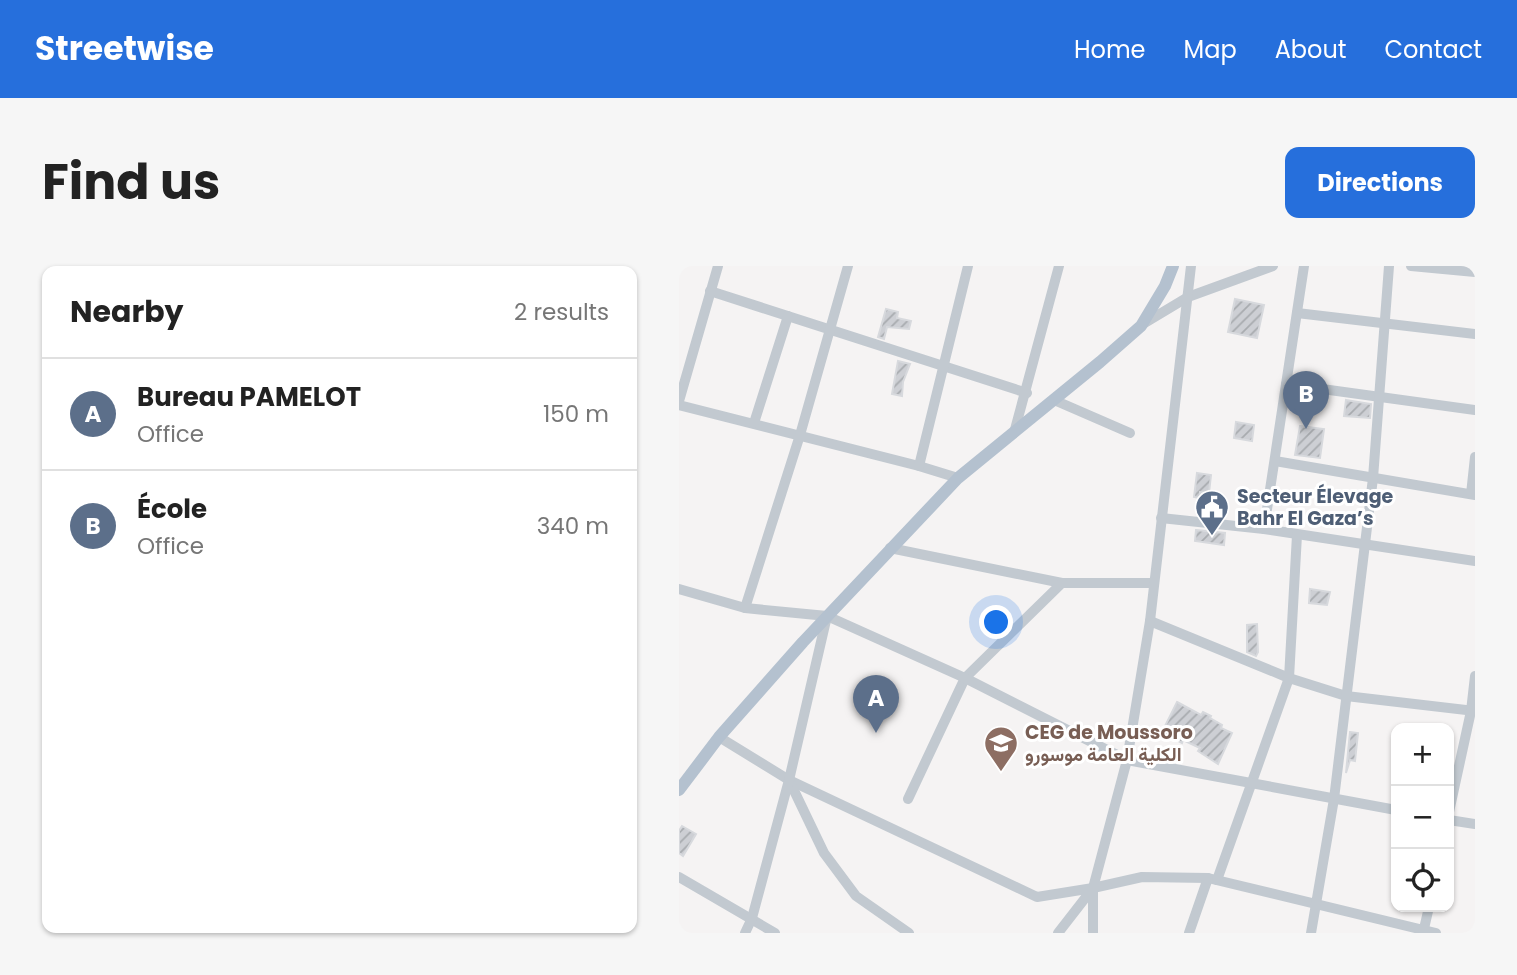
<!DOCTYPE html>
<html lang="en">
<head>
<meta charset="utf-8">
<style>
  :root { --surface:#fff; --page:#f6f6f6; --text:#222; --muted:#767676; --line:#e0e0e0; --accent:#266fdc }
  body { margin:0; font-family:Poppins,Vazirmatn,sans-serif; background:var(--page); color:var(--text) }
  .controls { position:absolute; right:21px; bottom:21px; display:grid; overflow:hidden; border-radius:14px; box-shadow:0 2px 5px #0004 }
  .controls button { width:63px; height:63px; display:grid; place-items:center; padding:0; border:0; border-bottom:2px solid var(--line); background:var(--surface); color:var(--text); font:35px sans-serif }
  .you { position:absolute; left:318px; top:357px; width:24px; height:24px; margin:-18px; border:5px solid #fff; border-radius:50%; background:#1a73e8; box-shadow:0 0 0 10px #1a73e833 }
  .badge { display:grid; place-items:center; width:46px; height:46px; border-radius:50%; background:var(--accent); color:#fff; font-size:23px; font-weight:700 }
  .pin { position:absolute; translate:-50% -58px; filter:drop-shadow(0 2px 4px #0008) }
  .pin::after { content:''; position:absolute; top:37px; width:24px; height:21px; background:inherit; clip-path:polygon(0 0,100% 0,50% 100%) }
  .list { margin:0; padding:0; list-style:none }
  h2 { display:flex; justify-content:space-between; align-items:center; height:91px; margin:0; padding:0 28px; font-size:30px }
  h2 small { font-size:23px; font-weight:400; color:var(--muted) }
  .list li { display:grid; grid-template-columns:46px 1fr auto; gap:21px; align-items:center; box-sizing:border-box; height:112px; padding:0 28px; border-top:2px solid var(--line) }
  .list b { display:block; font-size:26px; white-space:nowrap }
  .list p { margin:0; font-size:23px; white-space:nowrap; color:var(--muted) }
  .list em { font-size:23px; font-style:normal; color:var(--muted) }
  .icon { flex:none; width:38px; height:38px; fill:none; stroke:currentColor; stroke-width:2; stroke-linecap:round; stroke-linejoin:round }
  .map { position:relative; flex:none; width:796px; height:667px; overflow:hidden; border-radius:14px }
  header { display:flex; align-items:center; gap:42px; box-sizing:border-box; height:98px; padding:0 35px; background:var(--accent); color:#fff }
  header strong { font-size:33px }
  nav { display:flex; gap:38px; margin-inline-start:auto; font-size:24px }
  .intro { display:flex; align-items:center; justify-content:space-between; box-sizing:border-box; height:168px; padding:0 42px }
  h1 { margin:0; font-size:49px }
  .button { padding:18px 32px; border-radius:14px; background:var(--accent); color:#fff; font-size:24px; font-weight:700 }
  main { display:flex; gap:42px; padding:0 42px }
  aside { flex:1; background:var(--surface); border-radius:14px; box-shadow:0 2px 5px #0004 }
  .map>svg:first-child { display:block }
</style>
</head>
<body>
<header>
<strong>Streetwise</strong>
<nav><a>Home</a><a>Map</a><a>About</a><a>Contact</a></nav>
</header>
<div class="intro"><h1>Find us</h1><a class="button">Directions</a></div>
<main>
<aside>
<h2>Nearby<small>2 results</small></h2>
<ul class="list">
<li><span class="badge" style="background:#5c6f8a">A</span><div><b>Bureau PAMELOT</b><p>Office</p></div><em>150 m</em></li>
<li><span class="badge" style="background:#5c6f8a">B</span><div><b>École</b><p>Office</p></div><em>340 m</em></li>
</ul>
</aside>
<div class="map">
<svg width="796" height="667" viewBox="0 0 796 667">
  <defs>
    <pattern id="building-hatch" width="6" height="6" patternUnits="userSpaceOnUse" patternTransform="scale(1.75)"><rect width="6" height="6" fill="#cdcfd4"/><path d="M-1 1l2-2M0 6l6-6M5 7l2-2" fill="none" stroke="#a8abaf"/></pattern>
  </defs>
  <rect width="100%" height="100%" fill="#f5f3f3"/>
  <g fill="url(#building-hatch)" stroke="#d7d9dd" stroke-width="2">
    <path d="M556,33L585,39L578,72L549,66Z"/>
    <path d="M207,43L219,46L218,52L232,55L230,63L208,61L205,73L199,71Z"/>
    <path d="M219,95L231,98L224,116L223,130L213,128Z"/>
    <path d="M667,134L692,138L691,152L665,150Z"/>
    <path d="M557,156L575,159L573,175L555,172Z"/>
    <path d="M621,160L645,163L641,192L616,189Z"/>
    <path d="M518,207L532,209L530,227L521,226V232L515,231Z"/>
    <path d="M517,264L546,267L545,279L516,275Z"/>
    <path d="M631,323L651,326L648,339L630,337Z"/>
    <path d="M578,358L579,386L577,390L568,386V359Z"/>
    <path d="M498,436L522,449L524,446L532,450L531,452L543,459L542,462L553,467L539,498L519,485L521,482L504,474L503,477L483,466Z"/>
    <path d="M671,466L679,467L676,495L671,494L667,507Z"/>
    <path d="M3,560L17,568L4,590L0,587V565Z"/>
  </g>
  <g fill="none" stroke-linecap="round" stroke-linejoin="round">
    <g stroke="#c2c9d0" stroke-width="10">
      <path d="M732,0L796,6"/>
      <path d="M31,25L348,127"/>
      <path d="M618,47L796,68"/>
      <path d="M464,58L509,31L594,0"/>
      <path d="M607,118L796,144"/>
      <path d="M375,134L451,167"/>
      <path d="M0,135L39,0"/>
      <path d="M0,139L240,200L279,212"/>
      <path d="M75,157L109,50"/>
      <path d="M335,167L380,0"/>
      <path d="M596,195L796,229"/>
      <path d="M240,200L289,0"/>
      <path d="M792,228L796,191"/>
      <path d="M482,252L585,263L796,295"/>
      <path d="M585,263L625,0"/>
      <path d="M211,282L383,317H474"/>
      <path d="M0,323L66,342L148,350"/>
      <path d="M66,342L121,169L169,0"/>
      <path d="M471,355L610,412L667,430L796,445"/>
      <path d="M40,471L110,514L358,631L414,622L463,611L529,612L757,667"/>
      <path d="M110,514L145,587L177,630L230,667"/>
      <path d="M229,533L286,412L383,317"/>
      <path d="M770,546L792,445L796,410"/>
      <path d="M770,554L796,558"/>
      <path d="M0,611L96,667"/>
      <path d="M538,614L610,412L618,269"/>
      <path d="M66,667L73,652L110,514L148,350L286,412L448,494L717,544"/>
      <path d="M379,667L414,622"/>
      <path d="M414,667V622L448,494L471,355L512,0"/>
      <path d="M510,667L529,612"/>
      <path d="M632,667L655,533L694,212L710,0"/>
      <path d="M744,667L750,641"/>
    </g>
    <path stroke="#b4c1cf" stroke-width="12" d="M0,524L40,471L124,376L279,212L421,96L462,60L486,20L494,0"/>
  </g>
  <defs>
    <g id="civic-pin" transform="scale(1.75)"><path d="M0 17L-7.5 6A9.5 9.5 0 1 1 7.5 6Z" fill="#5c6f8a" stroke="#fff"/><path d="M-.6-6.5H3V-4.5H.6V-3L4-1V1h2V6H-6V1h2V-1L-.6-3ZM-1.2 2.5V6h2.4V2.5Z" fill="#fff"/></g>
    <g id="university-pin" transform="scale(1.75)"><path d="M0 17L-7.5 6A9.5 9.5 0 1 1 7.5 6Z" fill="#8d6e63" stroke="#fff"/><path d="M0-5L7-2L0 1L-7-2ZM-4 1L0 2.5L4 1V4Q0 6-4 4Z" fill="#fff"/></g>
  </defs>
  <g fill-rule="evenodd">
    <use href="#civic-pin" x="533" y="241"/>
    <use href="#university-pin" x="322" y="477"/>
  </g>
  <g text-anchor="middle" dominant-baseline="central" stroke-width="6" stroke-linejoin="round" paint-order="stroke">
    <g font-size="19" font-weight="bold" fill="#4e5e75" stroke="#fff" text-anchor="start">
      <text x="558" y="230">Secteur Élevage<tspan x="558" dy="22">Bahr El Gaza’s</tspan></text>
    </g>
    <g font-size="19" font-weight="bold" fill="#785e54" stroke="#fff" text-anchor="start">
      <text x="346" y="466">CEG de Moussoro<tspan x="346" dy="22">الكلية العامة موسورو</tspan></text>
    </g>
  </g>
</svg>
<div class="controls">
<button>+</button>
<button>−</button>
<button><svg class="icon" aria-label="locate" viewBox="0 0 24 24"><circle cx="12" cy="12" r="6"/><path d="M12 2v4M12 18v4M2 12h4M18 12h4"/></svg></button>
</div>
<div class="you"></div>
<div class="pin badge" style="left:197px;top:467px;background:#5c6f8a">A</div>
<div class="pin badge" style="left:627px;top:163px;background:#5c6f8a">B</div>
</div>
</main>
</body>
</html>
